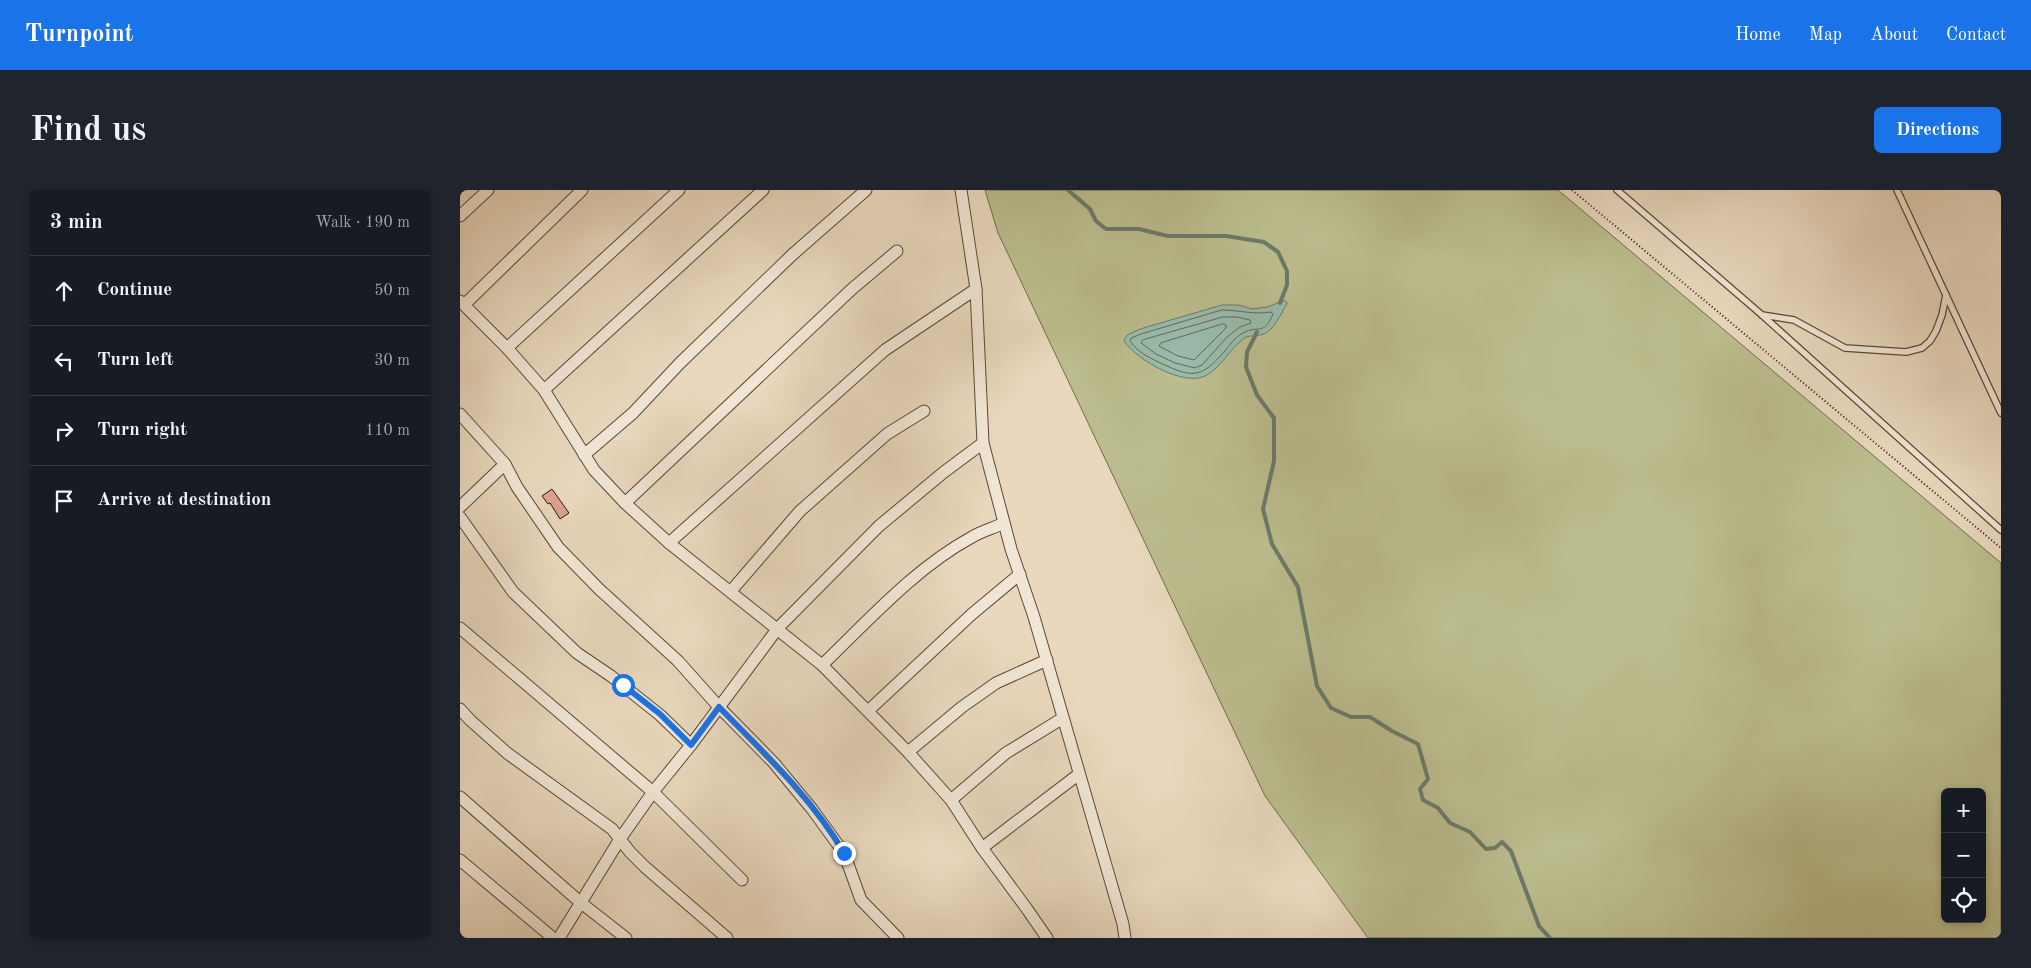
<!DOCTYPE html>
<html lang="en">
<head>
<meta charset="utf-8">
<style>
  :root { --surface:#171b24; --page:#20242c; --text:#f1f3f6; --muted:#9ea1a6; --line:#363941; --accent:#1a73e8 }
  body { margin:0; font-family:"Old Standard TT",serif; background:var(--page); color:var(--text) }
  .controls { position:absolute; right:15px; bottom:15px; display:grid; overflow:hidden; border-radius:8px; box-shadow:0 2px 8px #0003 }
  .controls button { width:45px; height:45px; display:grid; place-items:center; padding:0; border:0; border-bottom:1px solid var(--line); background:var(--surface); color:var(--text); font:25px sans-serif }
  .stop { position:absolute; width:15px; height:15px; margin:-11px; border:4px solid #1a73e8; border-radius:50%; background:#fff }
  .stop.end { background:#1a73e8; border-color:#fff; box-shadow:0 1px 5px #0008 }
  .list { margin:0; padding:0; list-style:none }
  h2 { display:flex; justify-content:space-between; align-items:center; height:65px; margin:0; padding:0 20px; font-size:21px }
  h2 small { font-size:16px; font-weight:400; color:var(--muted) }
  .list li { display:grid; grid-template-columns:32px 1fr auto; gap:15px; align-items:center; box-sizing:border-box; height:70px; padding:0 20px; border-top:1px solid var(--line) }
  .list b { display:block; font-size:19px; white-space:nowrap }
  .list em { font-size:16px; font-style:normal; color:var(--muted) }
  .icon { flex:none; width:28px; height:28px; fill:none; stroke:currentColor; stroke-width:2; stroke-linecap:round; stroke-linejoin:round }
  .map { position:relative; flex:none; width:1541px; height:748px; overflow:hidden; border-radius:8px }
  header { display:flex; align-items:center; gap:30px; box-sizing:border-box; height:70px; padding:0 25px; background:var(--accent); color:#fff }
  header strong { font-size:24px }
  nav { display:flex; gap:28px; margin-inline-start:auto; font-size:18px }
  .intro { display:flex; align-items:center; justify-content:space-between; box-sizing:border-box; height:120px; padding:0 30px }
  h1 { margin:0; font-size:35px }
  .button { padding:12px 22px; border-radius:8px; background:var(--accent); color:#fff; font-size:18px; font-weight:700 }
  main { display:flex; gap:30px; padding:0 30px }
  aside { flex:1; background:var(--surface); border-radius:8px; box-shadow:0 2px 8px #0003 }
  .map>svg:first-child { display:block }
</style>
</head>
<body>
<header>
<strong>Turnpoint</strong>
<nav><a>Home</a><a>Map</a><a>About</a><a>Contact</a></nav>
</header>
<div class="intro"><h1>Find us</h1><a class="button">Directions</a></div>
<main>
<aside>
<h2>3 min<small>Walk · 190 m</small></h2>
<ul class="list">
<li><svg class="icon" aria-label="ahead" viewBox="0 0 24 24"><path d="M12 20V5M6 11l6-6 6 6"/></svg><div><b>Continue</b></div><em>50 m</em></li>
<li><svg class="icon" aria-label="left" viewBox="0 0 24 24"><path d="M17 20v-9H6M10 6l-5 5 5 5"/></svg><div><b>Turn left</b></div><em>30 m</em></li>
<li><svg class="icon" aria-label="right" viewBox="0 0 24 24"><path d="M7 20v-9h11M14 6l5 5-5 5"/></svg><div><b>Turn right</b></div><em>110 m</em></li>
<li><svg class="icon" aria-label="arrive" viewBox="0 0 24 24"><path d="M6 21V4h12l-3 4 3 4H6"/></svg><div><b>Arrive at destination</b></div></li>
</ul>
</aside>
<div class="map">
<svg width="1541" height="748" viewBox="0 0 1541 748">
  <rect width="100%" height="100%" fill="#e9d8be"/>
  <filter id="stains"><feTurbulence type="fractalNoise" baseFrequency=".004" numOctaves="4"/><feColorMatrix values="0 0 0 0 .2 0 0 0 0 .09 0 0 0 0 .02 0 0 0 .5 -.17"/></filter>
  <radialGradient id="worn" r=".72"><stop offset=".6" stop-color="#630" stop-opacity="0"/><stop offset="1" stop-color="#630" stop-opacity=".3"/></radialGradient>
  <path fill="#bbbd8e" stroke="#716b4a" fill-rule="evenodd" d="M525,0H1098L1541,373V748H908L805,606L538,43ZM1485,602H1522V729H1485Z"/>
  <path fill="#99bbab" stroke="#6b7a69" d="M822,111H826L827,114C821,123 814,140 804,144C796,147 788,144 782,150C770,159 760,178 747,185C725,198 677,170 664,151L667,145L680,139L762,115H778L792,119L808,117Z"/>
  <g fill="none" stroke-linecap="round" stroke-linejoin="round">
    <g stroke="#606a59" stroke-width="1">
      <path d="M762,120C779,120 794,125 811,122L813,124C803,147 799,134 783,143C775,147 770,155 764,162C743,186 734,189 705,175C692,169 678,163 670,151L671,148L681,144Z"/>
      <path d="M763,127H777L790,130L791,133L780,137L767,147L742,175L735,178L715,173L696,164L681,153L683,150Z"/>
      <path d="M763,134L766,135V138L734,170L718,166L699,156L701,153Z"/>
    </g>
    <g stroke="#6b7a69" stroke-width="4">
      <path d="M608,0L630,19L636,31L646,39H679L708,46H766L804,52L818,62L827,81V95L820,113"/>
      <path d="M797,142L787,162L786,177L797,205L814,228V271L803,319L812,354L838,397L857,496L871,518L891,527H910L932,541L958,554L968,589L960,599L963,610L978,618L990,633L1010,642L1026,659L1035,658L1042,652L1051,661L1079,736L1090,748"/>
    </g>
  </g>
  <path fill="#dda292" stroke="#271907" d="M92,299L109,323L100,329L90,313L88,314L82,306Z"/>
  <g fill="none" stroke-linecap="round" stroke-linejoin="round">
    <g stroke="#584935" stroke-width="8">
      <g id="lane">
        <path d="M1157,0L1302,125L1541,340"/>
        <path d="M1437,0L1541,223"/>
        <path d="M1302,125L1334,130L1385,158L1446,162L1462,158L1470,151L1476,141L1482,125L1486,105"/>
      </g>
    </g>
    <g stroke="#584935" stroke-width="13">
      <g id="street">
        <path d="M501,0L516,99L523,253L551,359L574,427L663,734L665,748"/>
        <path d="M0,26L28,0"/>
        <path d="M0,111L47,158L84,200L134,280L165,313L209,353L362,475L448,562L491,610L522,658L567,719L587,748"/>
        <path d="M4,115L122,0"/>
        <path d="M47,158L219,0"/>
        <path d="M84,200L303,0"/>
        <path d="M0,224L45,274"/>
        <path d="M124,265L173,223L220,173L332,65L406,0"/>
        <path d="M165,313L392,99L437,61"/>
        <path d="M0,317L45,274L57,297L98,357L139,399L218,471L259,517L314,573L352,619L384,663L401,710L438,748"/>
        <path d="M0,327L53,402L117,463L151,486L200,525L231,555"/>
        <path d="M209,353L425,160L516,99"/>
        <path d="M271,401L340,321L427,244L464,221"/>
        <path d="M0,438L193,602L282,690"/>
        <path d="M362,475C409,430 455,378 512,347C522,341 534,338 544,333"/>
        <path d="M0,519L10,530L47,563L152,639L170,662L185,677L267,748"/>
        <path d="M409,520L512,424L560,384"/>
        <path d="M448,562L502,517L536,493L587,470"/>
        <path d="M0,607L120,712L166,748"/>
        <path d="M491,610L546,563L603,528"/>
        <path d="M522,658L619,584"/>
        <path d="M0,670L93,748"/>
        <path d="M99,748L160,649L193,602L231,555L318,438L419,336L484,282L523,253"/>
      </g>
    </g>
    <path stroke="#271907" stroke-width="2" stroke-dasharray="1 2.5" stroke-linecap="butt" d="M1112,0L1541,358"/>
    <use href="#lane" stroke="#f1e6d5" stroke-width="5.5"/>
    <use href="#street" stroke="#f1e6d5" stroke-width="11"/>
  </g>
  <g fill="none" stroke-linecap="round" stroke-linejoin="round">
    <path stroke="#1a73e8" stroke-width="6" d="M163,495L200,524L231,555L259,517C303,562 353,609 384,663"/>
  </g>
  <rect width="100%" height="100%" filter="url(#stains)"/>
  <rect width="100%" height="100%" fill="url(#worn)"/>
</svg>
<div class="controls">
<button>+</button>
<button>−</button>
<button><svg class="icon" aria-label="locate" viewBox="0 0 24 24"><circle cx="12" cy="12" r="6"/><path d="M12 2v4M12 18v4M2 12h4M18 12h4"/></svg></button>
</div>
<div class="stop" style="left:163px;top:495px"></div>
<div class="stop end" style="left:384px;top:663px"></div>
</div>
</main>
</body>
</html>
